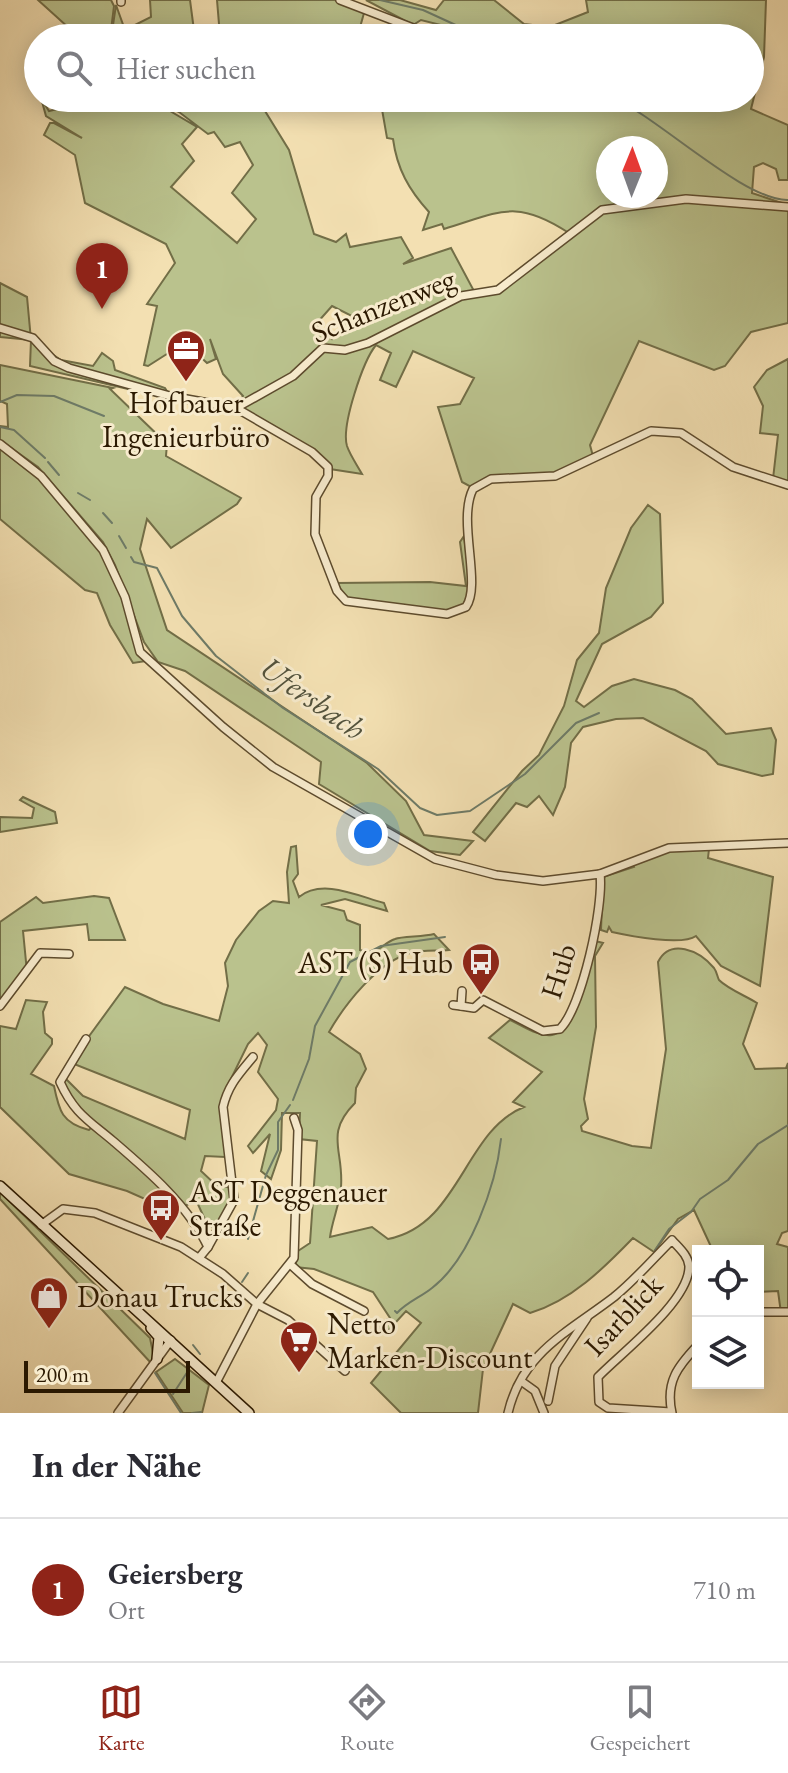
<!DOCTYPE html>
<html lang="de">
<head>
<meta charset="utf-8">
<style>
  :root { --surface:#fff; --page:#f2f2f3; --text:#2b2b33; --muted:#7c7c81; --line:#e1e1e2; --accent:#8f2418 }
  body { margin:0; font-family:"EB Garamond",serif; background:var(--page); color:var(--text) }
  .controls { position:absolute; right:24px; bottom:24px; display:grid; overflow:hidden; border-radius:0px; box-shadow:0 4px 20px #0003 }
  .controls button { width:72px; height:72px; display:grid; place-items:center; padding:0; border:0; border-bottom:2px solid var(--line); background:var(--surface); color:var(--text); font:40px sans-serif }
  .compass { position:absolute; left:596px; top:136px; width:72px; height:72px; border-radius:50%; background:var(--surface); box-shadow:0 4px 20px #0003; rotate:1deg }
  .scale { position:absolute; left:24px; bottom:20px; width:166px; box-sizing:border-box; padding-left:8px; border:4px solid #2b1901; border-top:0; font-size:22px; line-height:28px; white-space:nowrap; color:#2b1901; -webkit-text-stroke:6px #f7ebcd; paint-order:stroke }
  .you { position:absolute; left:368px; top:834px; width:28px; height:28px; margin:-20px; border:6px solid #fff; border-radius:50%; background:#1a73e8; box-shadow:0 0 0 12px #1a73e833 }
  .badge { display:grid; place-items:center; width:52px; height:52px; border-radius:50%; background:var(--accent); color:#fff; font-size:26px; font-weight:700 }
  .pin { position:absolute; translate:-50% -66px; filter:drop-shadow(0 2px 4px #0008) }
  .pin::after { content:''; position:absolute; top:42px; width:28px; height:24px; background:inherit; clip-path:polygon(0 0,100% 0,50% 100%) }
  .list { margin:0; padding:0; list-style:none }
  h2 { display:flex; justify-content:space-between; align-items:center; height:104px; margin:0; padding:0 32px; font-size:34px }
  h2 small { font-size:26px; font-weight:400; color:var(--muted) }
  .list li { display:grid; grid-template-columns:52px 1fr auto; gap:24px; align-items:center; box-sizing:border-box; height:144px; padding:0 32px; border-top:2px solid var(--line) }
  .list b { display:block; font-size:30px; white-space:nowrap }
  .list p { margin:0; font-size:26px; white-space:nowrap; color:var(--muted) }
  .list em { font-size:26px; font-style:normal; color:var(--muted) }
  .icon { flex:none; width:44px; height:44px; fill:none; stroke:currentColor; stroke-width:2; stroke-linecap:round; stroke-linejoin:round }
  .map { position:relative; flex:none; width:788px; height:1413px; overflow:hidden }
  .search { position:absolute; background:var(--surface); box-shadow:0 4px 20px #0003; left:24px; right:24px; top:24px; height:88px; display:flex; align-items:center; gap:20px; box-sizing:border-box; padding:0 28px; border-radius:44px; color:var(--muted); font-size:30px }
  .sheet { height:248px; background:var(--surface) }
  nav { display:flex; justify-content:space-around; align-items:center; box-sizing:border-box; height:112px; border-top:2px solid var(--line); background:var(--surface); font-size:22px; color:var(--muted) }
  nav a { display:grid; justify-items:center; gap:4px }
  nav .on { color:var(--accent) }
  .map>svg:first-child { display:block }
</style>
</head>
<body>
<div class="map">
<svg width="788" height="1413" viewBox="0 0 788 1413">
  <rect width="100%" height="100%" fill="#f3e0b2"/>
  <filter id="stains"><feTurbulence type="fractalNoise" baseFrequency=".0025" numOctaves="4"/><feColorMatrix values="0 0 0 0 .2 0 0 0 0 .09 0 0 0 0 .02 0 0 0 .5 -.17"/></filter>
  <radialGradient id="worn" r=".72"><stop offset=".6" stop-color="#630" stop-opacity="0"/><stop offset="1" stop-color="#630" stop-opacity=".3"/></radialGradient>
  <g fill="#bac28d" stroke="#726e47" stroke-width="2" fill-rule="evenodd">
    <path d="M38,0H111L114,6L110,38H80Z"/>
    <path d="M150,0H190L195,38H111L116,5L125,30L151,17Z"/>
    <path d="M217,0H335L364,13L357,38H231L220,36Z"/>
    <path d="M366,0H400L436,10L444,0H494L524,24L550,27L588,12L586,0H766L764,57L751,109L788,125V180H779L776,169L763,163L754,167L752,193L788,205V323L751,332L725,366L714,370L639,341L590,445L594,460L555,476L508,477L473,488L462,482L438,407L460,404L474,378L413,351L396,387L380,380L391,353L376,345C363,361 341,426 347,446C350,455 357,465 362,474L330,469L312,452L236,408L243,396L223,374L210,339L216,359L207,363L192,349L178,354L170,352L148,366L144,365L157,306L147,304L175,263L166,244L85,203L75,155L44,135L50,123H54L82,138L46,116L41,98L49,111L101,98H148L197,127L182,144L194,161L171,187L237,243L256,219L232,193L253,165L240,142L225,147L214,132L208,134L179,112L151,98H257L289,150L314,234L336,242L346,234L350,247L401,237L413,258L403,264L451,248L475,293L497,291L569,233C516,198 500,212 444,229L442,224L423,230L429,212C409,190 397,169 393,139L387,138L380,98H750V38H439L449,27L421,20L413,25ZM608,148H656V196H608ZM332,306L352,316L332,339L316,324Z"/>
    <path d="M0,283L27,297L31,340L61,360L93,366L102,353L113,361L115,370L165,388L170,396L166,398L30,366L31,340L0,337Z"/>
    <path d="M788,359V482L773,479L778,435L760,433L763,406L754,387L767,370Z"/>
    <path d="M0,365L113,388L110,389L167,444L166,456L241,498L237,504L171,548L147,519L140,549L167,630L367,763L406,801L424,835L473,841L460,855L430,851L319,784L321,762L185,671L158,662L144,642L115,565L103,542L38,467L0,440V426L8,427L7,404L0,401Z"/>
    <path d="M0,449L47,485L104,556L120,593L138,650L146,661L133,663L110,625L97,593L85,590L0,519Z"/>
    <path d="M648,505L660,514L663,603L651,617L602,644L576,701L584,707L612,686L634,679L675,690L692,699L726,734L771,728L776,740L773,774L762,776L718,764L706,751L643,718L616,719L583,727L571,743L565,787L553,815L539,796L527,807L516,803L485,841L473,832L522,771L539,755L564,706L577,660L599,633L606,588L631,528Z"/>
    <path d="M464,536L470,583L465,604L449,611L346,598L337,583L430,582L466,586L460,542Z"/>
    <path d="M23,797L55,812L57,823L0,832V817L32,818L34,808L20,800Z"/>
    <path d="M296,846L298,874L293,881L299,897C322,878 358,896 384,903L387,911L345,899L321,905L344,911L347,920L360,925V950C377,957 381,944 395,939C402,936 423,937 434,934L449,950C437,951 422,950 410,953C378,962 345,1004 329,1032L360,1054L366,1069L356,1088L355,1103C324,1134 344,1150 341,1187C340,1203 332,1221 330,1237L372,1227L388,1239C460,1225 464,1131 524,1107L513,1102L542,1072L489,1038L510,1020C522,1025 538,1037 552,1035C576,1031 588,963 595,941L603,943L595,956L596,1027L584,1099L588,1119L581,1126L582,1131L632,1146L651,1148L666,1049L658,962C670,938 699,950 714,968C717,972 717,976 719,980C728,989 746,996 757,1003L743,1044L755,1069L786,1068L788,1063V1231L782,1233L777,1244L788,1247V1312L781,1313L778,1291L758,1292V1251H713L694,1210L678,1219L654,1252L633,1238C604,1268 571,1301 530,1313L513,1304L483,1369L478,1413H401L371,1383L421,1323L406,1311L386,1333L377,1325L390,1318L373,1292L314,1269L295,1267L298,1251L310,1243L317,1141L299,1139L300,1113H282L281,1150L271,1179L261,1171L270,1134L253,1153L248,1146L276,1110L278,1099L258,1072L267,1045L258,1033L248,1044L225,1091V1157L205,1156L201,1171L218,1187H229L232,1195L228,1210L217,1230L207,1224L196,1200L174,1212L127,1191L69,1174L0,1107V1026L16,1029L26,1000L47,1002L43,1012L45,1033L52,1039V1044L31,1074L54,1086C59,1111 62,1123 89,1130L93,1126L60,1082L62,1075L83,1096L185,1139L190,1110L74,1064L87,1039L125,987L163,1004L219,1021L228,986L225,963L236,940L259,911L273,901L289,903L287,872L291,847Z"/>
    <path d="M669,848L709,849L708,858L773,877L760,986L721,966L696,936C682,946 630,936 612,932L609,927L607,932L601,930L603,877L634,867L632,862Z"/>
    <path d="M94,896L109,898L125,940H89L87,924L23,931L27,972L0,1006V922L36,897L43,903Z"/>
    <path d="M0,1192L150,1338L154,1358L151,1363L0,1199Z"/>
    <path d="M175,1359L209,1385L202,1413H183L156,1372Z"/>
  </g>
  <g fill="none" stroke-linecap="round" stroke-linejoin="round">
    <g stroke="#6e7b67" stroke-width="2">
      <path d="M380,0L423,10L484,38"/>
      <path d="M614,98C661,120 745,201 788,200"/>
      <path d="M0,402L17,395L54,396L104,416"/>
      <path d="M0,427L14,430L45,458"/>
      <path d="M48,462L59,475"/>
      <path d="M78,493L90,500"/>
      <path d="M103,513L112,523"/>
      <path d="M119,536L126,548"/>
      <path d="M131,557L134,562L157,568L182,616L216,656L283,708L378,769L420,808L437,815L470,811L525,774L576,723L599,713"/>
      <path d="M293,1100L309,1059L315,1026L350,962L381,946L445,937"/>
      <path d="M248,1239L266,1175L278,1150V1122L290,1105"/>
      <path d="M655,1250L669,1229L691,1212L700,1199L728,1180L758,1144L788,1125"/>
      <path d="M242,1282L248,1273"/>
      <path d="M395,1311L397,1313C407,1302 421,1297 432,1288C470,1259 496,1185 501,1139"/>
      <path d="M193,1345L200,1354"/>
      <path d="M155,1373L181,1413"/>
      <path d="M173,1394L188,1371"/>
      <path d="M192,1413L201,1412"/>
    </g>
    <g stroke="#5d4b2d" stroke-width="10">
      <g id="street">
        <path d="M121,0V2"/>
        <path d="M340,0L434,36"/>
        <path d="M0,328L33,338L54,361L69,368L170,396L236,408L312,452L328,467V476L316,497L315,534L337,591L346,601L447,614L466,607C482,584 457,521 473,489L491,479L555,476L651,431L681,433L733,467L788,485"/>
        <path d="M236,408L293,376L323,348L345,350L368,343L461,296L498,290L602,210L686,199L788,207"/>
        <path d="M0,444L41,476L103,550L125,597L140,652L223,727L273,767L435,859L496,875L543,881L600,874L669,848L788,843"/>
        <path d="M453,1005L461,1006L462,991"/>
        <path d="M0,1006L40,953L69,954"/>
        <path d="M461,1006L474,1008L483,1000L543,1031L560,1029C582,1007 604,906 600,874"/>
        <path d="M86,1039L60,1082C74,1113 88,1120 113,1141C148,1171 188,1205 208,1247L199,1258"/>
        <path d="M41,1225L63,1209L95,1213L181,1247L223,1274L257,1304L288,1320L345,1371"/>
        <path d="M208,1247L234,1200L223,1107C228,1085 239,1074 253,1057"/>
        <path d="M291,1265L312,1284L364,1311"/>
        <path d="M758,1312H788"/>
        <path d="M217,1381L257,1304L294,1258L298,1130L294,1118"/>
        <path d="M521,1381L535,1391L544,1413"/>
        <path d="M548,1401L555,1366L587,1318"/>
        <path d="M118,1413L171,1340"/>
        <path d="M508,1413C522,1352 570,1331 614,1297C635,1280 653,1259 672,1240C679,1248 688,1255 689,1266C690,1301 621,1353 598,1377L599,1402L608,1408L671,1412"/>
        <path d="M672,1413C665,1382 678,1366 698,1345"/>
      </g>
    </g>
    <g stroke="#2b1901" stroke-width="12">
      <g id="secondary">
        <path d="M0,1186L249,1413"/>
        <path d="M151,1328L159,1337L157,1359"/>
      </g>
    </g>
    <use href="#street" stroke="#f7ebcd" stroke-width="7"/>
    <use href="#secondary" stroke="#f7ebcd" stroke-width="9"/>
  </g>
  <defs>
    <g id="office-pin" transform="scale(2)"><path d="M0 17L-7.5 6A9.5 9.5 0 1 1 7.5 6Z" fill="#8f2418" stroke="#f7ebcd"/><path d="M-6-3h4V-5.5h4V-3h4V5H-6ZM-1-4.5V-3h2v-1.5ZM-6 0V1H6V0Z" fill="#fff"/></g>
    <g id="bus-pin" transform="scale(2)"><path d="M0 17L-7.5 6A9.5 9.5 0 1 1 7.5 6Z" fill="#8f2418" stroke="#f7ebcd"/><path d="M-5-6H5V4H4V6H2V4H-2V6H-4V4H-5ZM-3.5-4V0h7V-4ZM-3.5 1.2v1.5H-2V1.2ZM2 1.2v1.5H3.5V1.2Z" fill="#fff"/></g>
    <g id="shop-pin" transform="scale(2)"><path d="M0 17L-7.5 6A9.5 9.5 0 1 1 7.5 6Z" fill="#8f2418" stroke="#f7ebcd"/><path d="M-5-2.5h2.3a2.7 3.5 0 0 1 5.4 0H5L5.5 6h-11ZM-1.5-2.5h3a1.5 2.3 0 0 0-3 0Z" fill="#fff"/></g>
    <g id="supermarket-pin" transform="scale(2)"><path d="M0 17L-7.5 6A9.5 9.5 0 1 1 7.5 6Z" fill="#8f2418" stroke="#f7ebcd"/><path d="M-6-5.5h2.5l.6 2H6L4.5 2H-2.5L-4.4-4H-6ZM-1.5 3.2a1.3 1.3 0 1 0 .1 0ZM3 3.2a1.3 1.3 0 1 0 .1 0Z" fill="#fff"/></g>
  </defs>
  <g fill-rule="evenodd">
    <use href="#office-pin" x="186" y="349"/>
    <use href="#bus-pin" x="481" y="962"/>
    <use href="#bus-pin" x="161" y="1208"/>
    <use href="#shop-pin" x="49" y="1296"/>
    <use href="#supermarket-pin" x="299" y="1340"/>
  </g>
  <g text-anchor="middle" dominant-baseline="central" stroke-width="6" stroke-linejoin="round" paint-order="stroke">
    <g font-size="30" fill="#2b1901" stroke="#f7ebcd">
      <text transform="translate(383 305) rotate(-22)">Schanzenweg</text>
      <text transform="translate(558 971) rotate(-72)">Hub</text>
      <text transform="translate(623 1315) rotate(-47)">Isarblick</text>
    </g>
    <g font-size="30" fill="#2b1901" stroke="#f7ebcd" text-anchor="start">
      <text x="186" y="402" text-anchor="middle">Hofbauer<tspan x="186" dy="34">Ingenieurbüro</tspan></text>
      <text x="453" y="962" text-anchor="end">AST (S) Hub</text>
      <text x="189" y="1191">AST Deggenauer<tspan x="189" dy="34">Straße</tspan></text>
      <text x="77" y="1296">Donau Trucks</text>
      <text x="327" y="1323">Netto<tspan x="327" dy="34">Marken-Discount</tspan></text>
    </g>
    <g font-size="32" font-style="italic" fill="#52523c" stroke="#f7ebcd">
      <text transform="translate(313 698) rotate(35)">Ufersbach</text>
    </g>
  </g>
  <rect width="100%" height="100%" filter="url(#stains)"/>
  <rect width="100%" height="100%" fill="url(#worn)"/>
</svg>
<div class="controls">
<button><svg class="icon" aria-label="locate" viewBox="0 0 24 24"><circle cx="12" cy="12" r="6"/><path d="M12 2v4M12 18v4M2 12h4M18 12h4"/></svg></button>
<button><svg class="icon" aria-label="layers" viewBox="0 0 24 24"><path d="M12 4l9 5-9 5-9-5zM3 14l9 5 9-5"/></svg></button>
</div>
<svg class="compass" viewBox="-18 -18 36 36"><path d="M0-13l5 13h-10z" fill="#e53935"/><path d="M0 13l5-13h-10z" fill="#7c7c81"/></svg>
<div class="scale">200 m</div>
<div class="you"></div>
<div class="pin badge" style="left:102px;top:309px">1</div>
<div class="search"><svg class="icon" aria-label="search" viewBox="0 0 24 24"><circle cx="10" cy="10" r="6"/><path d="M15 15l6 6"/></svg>Hier suchen</div>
</div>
<section class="sheet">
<h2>In der Nähe<small></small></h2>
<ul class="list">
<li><span class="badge">1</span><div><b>Geiersberg</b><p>Ort</p></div><em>710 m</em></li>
</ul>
</section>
<nav>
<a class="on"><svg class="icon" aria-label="map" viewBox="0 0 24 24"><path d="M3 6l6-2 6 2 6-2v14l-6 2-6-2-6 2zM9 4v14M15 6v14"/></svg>Karte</a>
<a><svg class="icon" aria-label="directions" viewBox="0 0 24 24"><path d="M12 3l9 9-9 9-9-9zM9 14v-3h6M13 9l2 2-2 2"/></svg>Route</a>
<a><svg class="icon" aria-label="saved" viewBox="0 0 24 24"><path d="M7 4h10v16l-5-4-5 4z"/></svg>Gespeichert</a>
</nav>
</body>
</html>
